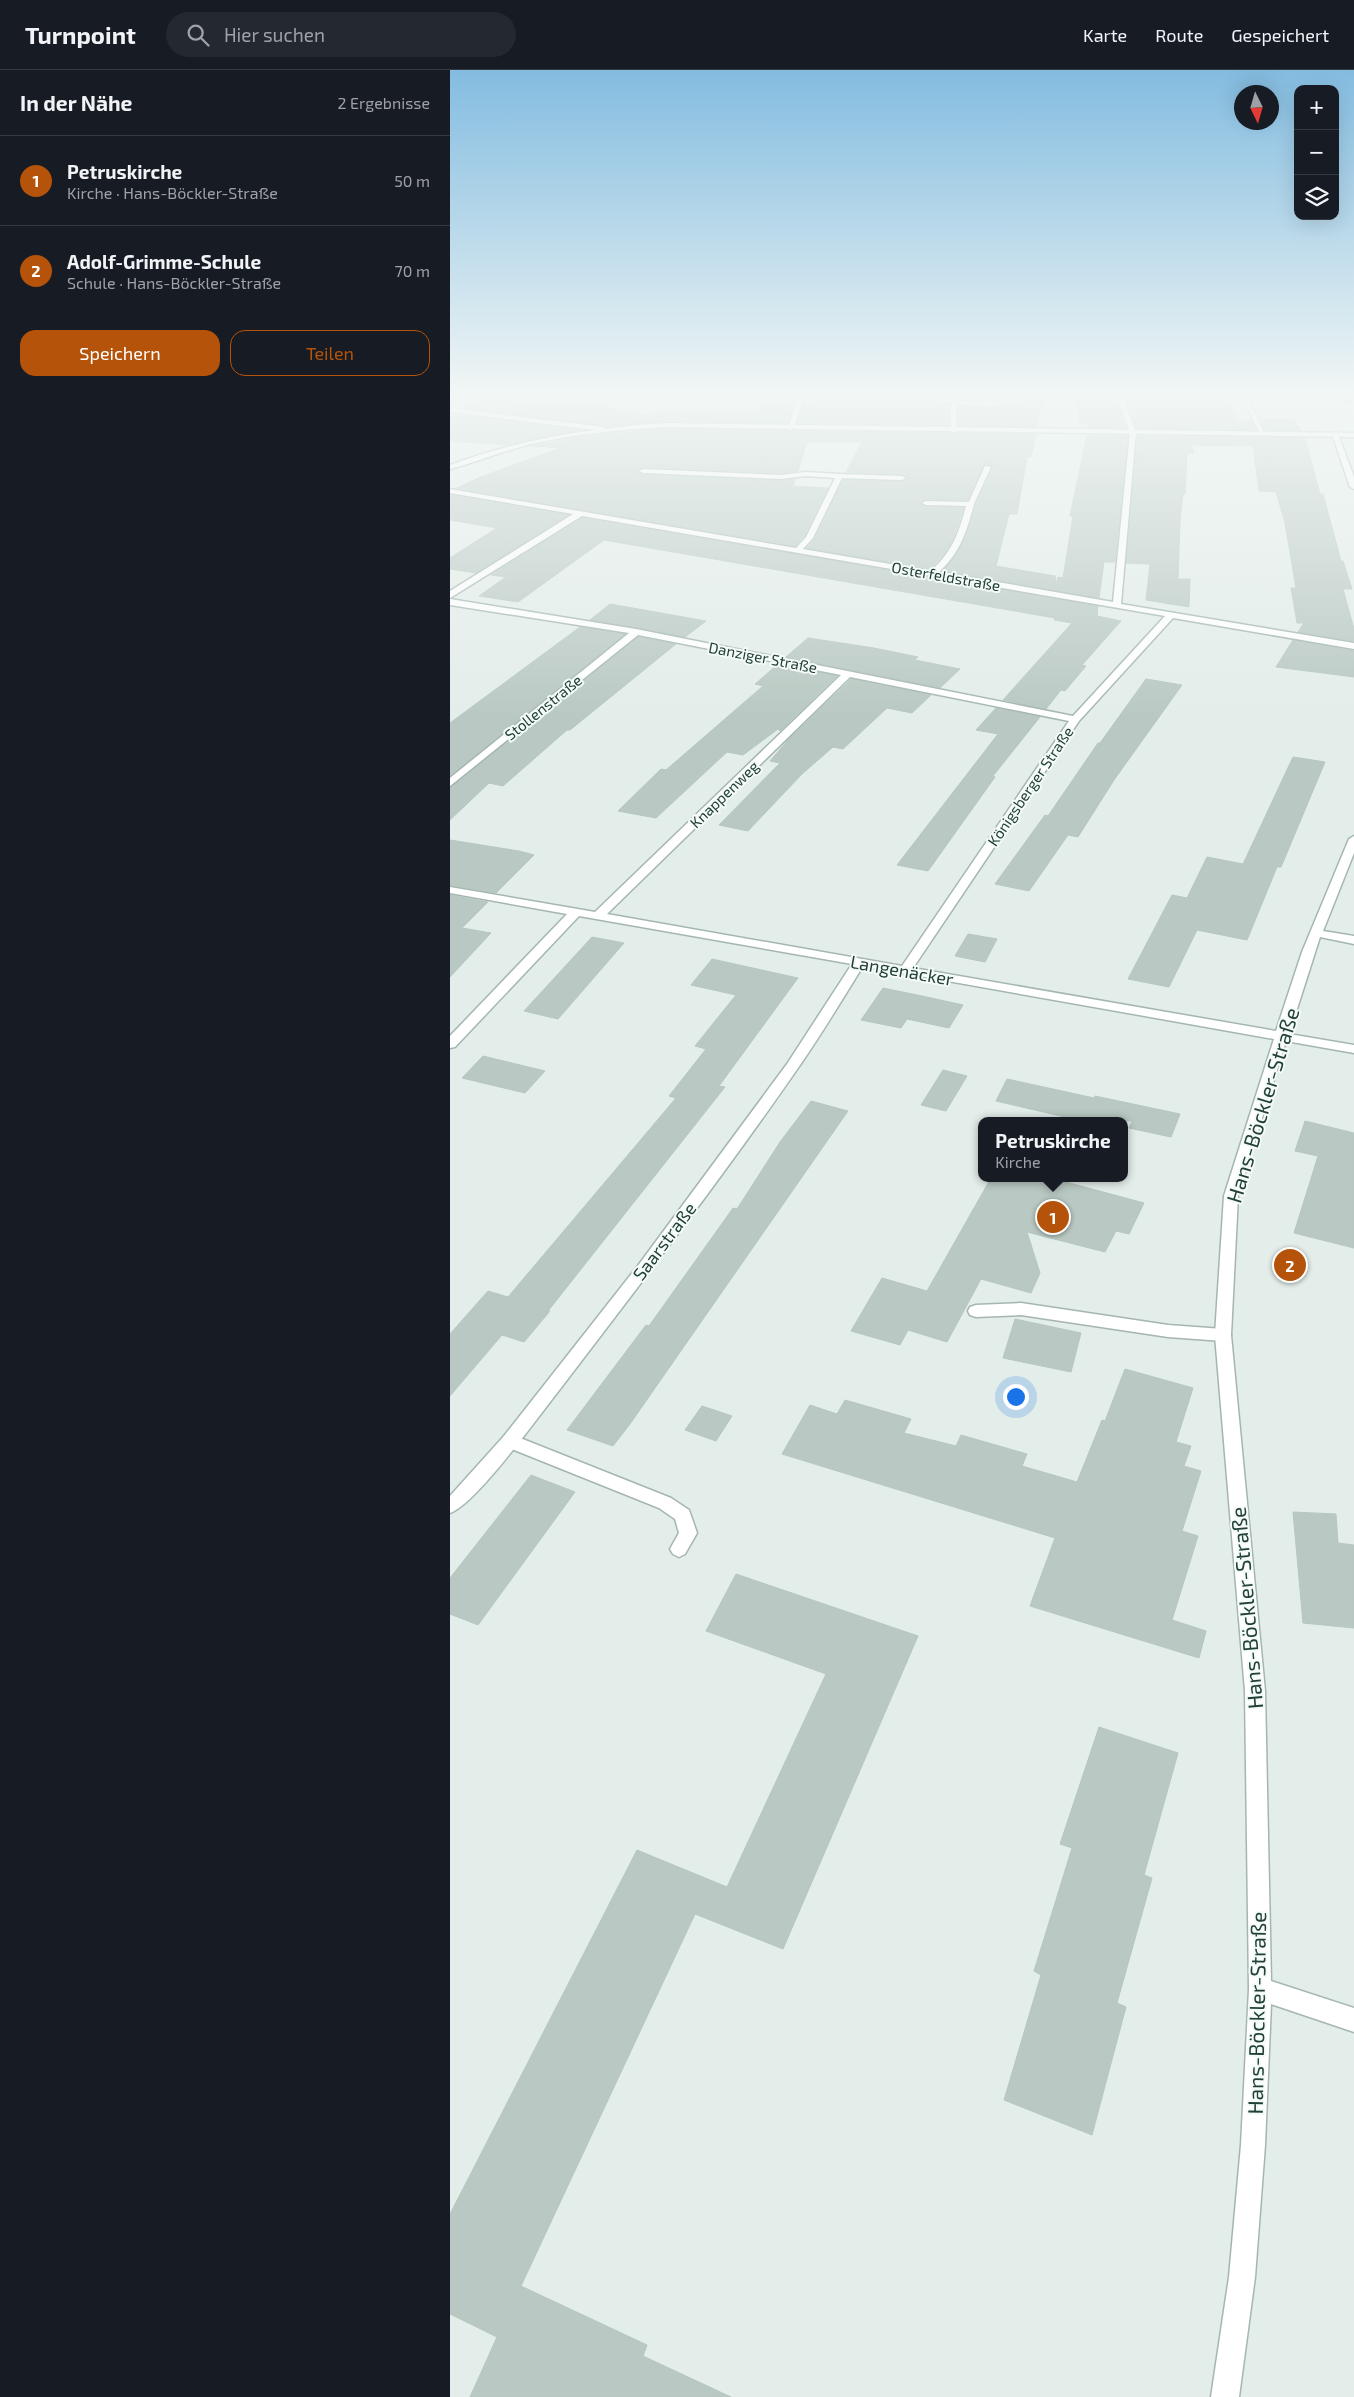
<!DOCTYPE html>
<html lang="de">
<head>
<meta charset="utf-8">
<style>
  :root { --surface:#171b24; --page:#242831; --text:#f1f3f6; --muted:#9ea1a6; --line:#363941; --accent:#b45309 }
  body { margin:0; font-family:"Exo 2",sans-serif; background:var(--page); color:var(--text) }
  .controls { position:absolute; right:15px; top:15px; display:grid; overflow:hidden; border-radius:10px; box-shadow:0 5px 20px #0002 }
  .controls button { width:45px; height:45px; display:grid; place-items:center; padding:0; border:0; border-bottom:1px solid var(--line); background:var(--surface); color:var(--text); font:25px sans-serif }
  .compass { position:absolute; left:784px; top:15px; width:45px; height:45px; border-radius:50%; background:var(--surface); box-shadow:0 5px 20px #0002; rotate:175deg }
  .you { position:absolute; left:565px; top:1326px; width:18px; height:18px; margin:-12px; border:4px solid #fff; border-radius:50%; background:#1a73e8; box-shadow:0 0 0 8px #1a73e833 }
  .badge { display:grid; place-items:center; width:32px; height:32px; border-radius:50%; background:var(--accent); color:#fff; font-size:16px; font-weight:700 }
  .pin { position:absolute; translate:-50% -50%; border:2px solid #fff; box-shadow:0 1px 5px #0006 }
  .popup { position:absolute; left:528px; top:1047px; width:150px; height:65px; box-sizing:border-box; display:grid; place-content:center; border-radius:10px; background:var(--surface); filter:drop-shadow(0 1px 4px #0005); font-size:16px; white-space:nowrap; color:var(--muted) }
  .popup b { font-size:19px; color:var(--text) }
  .popup::after { content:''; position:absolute; left:50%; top:100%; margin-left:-10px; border:10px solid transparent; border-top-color:var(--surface) }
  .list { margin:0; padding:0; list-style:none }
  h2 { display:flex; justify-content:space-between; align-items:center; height:65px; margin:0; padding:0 20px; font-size:21px }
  h2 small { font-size:16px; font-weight:400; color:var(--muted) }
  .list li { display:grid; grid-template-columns:32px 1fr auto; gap:15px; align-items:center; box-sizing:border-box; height:90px; padding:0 20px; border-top:1px solid var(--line) }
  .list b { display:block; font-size:19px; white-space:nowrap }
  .list p { margin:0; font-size:16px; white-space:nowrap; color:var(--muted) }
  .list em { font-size:16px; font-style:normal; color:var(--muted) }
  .actions { display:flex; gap:10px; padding:15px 20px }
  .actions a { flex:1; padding:11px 0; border:1px solid var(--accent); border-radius:15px; text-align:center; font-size:18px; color:var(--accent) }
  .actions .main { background:var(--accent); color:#fff }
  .icon { flex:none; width:28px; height:28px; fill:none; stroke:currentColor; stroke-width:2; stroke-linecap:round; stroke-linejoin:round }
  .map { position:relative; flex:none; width:904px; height:2327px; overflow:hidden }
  header { display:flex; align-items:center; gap:30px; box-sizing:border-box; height:70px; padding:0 25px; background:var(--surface); border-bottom:1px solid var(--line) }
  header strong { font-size:24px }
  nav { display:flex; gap:28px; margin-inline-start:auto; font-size:18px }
  .search { width:350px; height:45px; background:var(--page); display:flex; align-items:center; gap:12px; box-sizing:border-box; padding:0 18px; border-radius:28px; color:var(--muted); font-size:19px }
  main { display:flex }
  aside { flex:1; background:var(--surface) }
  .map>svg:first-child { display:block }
</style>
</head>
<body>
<header>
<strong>Turnpoint</strong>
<div class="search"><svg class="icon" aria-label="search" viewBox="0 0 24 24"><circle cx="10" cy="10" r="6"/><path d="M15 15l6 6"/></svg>Hier suchen</div>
<nav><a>Karte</a><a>Route</a><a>Gespeichert</a></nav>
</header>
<main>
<aside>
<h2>In der Nähe<small>2 Ergebnisse</small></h2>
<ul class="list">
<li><span class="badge">1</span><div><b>Petruskirche</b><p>Kirche · Hans-Böckler-Straße</p></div><em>50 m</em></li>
<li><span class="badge">2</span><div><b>Adolf-Grimme-Schule</b><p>Schule · Hans-Böckler-Straße</p></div><em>70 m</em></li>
</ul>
<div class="actions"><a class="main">Speichern</a><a>Teilen</a></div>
</aside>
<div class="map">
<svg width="904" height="2327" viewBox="0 0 904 2327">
  <rect width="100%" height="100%" fill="#e3ede9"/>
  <g fill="#b9c8c2" stroke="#b6c7c0">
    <path d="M371,323H435L500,334L499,355L348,353L354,331H369Z"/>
    <path d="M475,323H577L522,330Z"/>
    <path d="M626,323H663L676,358L638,357L639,354H630Z"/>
    <path d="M673,323H775L789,350H801L806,360L686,358Z"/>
    <path d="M594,326L587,357L509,355L508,339L510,336H554Z"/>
    <path d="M35,328L123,336L134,332L192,344L210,343L213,339L310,340L313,331H344L338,353L215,351L156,357L14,338Z"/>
    <path d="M2,344L131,360L59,375L0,371V345Z"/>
    <path d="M810,349H844L851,360H815Z"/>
    <path d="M215,359L586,364L581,387H577L567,444H559L546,496L605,506L606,514L608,507L613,508L623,446H620L637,365L678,366L665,492H654L649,528L493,501L509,480L517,463L526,435L543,398L541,395L535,394L518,430L476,429L470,432L476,437L514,438L502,471L493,485L480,499L357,478L365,469L393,410L452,412L458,409L452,404L396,402L412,372H357L348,401L330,403L193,397L187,400L193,405L330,411L345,409L343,416L378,418L354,466L345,476L7,418L28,408L110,378L81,376L146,365Z"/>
    <path d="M688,366L855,368L870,424H873L891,491H893L902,519H893L904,559V571L848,562L854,553H847L841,518H846L835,453L826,422L809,421L803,376L741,375L744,383H737L735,424H733L730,451L728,509H740L739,537L696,530L700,494L676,493Z"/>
    <path d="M0,425L118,445L26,503L0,499V488L47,458L0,450Z"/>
    <path d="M132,448L648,536L647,546L671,551L632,595L636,596L615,621L611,620L596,639L553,630L622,553L604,550L605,548L154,470L68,532L29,526L56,507L41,505Z"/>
    <path d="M160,534L228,546L256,551L235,567L140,550Z"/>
    <path d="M130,557L175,564L0,706V653Z"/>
    <path d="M188,567L226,574L120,660H117L53,716L39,713L0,750V718Z"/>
    <path d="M358,568L424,578L468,587L465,590L510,599L490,618L336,587Z"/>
    <path d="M843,570L904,581V607L826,597Z"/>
    <path d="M328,594L387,606L330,661L328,659L293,685L277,682L206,748L168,741L211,699L216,700L313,616L305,614Z"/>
    <path d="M401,609L481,625L462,643L437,638L393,679L383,677L352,704L298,761L269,755L330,693L320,691L338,670Z"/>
    <path d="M696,609L732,615L664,710L628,767L618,765L579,821L545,814L595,745L598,746L648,673H650Z"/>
    <path d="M546,638L590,647L543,706L545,707L478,801L447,795L548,664L526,660Z"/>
    <path d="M843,687L875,692L831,797H827L797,870L747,860L719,917L678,909L722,825L737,828L757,787L793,794Z"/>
    <path d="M0,770L69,781L84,785L46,823L0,815Z"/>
    <path d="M0,825L38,832L12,858L41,863L0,907Z"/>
    <path d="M518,864L547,869L535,892L505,886Z"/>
    <path d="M142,867L174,873L108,949L74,941Z"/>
    <path d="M262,889L348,908L269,1016L275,1017L98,1241H100L74,1272L52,1265L0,1326V1264L38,1221L58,1227L226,1028L219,1026L256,979L245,976L286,925L241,915Z"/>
    <path d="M433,918L472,926L513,935L499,958L457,949L451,958L411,950Z"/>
    <path d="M33,986L95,1001L75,1023L12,1008Z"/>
    <path d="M493,1000L517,1006L496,1041L471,1035Z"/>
    <path d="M557,1009L644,1028L645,1026L730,1044L721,1067L679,1058L682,1051H632L546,1031Z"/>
    <path d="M361,1031L398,1041L180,1354L163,1376L117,1360L196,1255L199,1256L283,1138L287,1139L330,1072Z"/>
    <path d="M855,1051L904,1063V1178L844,1163L868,1086L845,1081Z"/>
    <path d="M541,1108H601L694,1133L679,1164L666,1161L655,1182L577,1162L590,1203L581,1223L531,1209L497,1272L458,1260L450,1275L401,1261L432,1208L477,1221Z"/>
    <path d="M565,1249L631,1263L621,1302L553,1288Z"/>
    <path d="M675,1299L743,1318L726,1372L741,1376L734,1396L751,1401L732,1461L748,1466L722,1550L756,1561L749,1588L580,1536L605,1468L332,1384L360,1335L387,1344L395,1330L461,1349L454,1363L506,1376L511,1365L577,1384L572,1396L627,1412L652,1350L655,1351Z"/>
    <path d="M252,1336L282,1346L266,1371L235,1360Z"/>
    <path d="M81,1405L125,1422L28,1555L0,1544V1508Z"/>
    <path d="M843,1442L886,1444L888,1473L904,1475V1558L853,1553Z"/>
    <path d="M286,1504L468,1566L333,1879L245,1844L71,2216L197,2275L193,2286L281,2327H20L47,2267L0,2244V2144L187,1780L277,1817L376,1604L256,1561Z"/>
    <path d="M649,1657L728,1683L694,1805L702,1808L667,1933L676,1937L642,2065L554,2030L591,1905L584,1901L622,1778L610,1774Z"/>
  </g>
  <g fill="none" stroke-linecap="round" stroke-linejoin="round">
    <g stroke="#a5b6b0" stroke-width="3">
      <g id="lane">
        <path d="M535,396L541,397L524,434L517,436Z"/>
        <path d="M389,404L452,406L456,408L452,410L386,408L385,406Z"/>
        <path d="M571,1233L718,1255L773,1259L779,1261L781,1265L779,1269L773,1271L718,1267L571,1245L526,1247L520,1245L518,1241L520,1237L526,1235Z"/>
        <path d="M60,1364L221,1428L239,1440L247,1463L235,1484L229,1487L223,1484L220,1479L229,1463L225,1449L209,1438L54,1376L51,1371L54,1366Z"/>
      </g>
    </g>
    <g stroke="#a5b6b0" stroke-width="3">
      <g id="street">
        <path d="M349,323H355L344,358L341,360L338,358Z"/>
        <path d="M437,323H458L522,332L596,323C571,335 536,338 509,334L506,338L507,361L504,363L501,361L500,338L503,333Z"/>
        <path d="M665,323H671L686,362L671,534L904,573V579L723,548L629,651L463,898L826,961L852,882L899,769L904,766V783L873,861L904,866V874L870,867L839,964L904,975V983L836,971L788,1126L781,1265L815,1621L821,1911L904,1938V1962L821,1934L815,2075L805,2207L789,2327H761L779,2207L791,2075L799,1919L795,1621L765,1265L774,1126L824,969L413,896C392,930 371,965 348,998C271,1109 189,1216 107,1323C88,1347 25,1435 0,1443V1426L54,1366L190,1193L337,994L402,894L129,846L5,977L0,978V966L117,844L0,823V817L145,842L391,605L188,565L0,716V708L179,563L0,535V529L186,559L623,646L715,546L132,446L0,528V521L123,444L0,423V419L346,478L356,467L385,408L356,406L330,409L193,403L189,401L193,399L330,405L356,402L389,404L393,406L363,468L353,479L481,501C502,482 509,463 516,436L476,435L472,433L476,431L520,432L524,434C517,461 510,483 489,502L663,532L680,362ZM400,607L619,651L452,896L157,844Z"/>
        <path d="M790,323H796L815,365L810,364Z"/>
        <path d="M0,338L153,357L156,359L153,361L0,342Z"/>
        <path d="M885,362L888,364L904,407V419L900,417L882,364Z"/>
      </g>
    </g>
    <g stroke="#a1b9b1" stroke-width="3">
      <path id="secondary" d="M215,353L904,363V367L215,357C169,360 123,364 77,375C51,382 26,392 0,399V395C70,369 141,358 215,353Z"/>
    </g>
    <use href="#lane" fill="#fff" fill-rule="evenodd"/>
    <use href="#street" fill="#fff" fill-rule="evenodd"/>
    <use href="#secondary" fill="#fff" fill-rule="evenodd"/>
    <g stroke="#5d7b73" stroke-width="2.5">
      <path id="rail" d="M858,323L904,332"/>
    </g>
    <use href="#rail" stroke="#f4faf7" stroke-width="2" stroke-dasharray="5.5" stroke-linecap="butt"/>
  </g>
  <linearGradient id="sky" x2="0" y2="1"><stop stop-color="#83bce0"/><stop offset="0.5" stop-color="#f2f7f5"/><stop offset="1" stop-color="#f2f7f5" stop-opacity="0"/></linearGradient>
  <rect width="904" height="649" fill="url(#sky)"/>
  <g text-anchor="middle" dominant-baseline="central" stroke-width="4" stroke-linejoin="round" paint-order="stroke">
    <g font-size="15" fill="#224038" stroke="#f4faf7">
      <text transform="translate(496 506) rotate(10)">Osterfeldstraße</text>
      <text transform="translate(313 587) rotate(11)">Danziger Straße</text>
      <text transform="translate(93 637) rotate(-39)">Stollenstraße</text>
      <text transform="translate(580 716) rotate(-56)">Königsberger Straße</text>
      <text transform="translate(274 724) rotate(-44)">Knappenweg</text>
    </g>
    <g font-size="18" fill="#224038" stroke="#f4faf7">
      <text transform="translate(452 900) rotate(10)">Langenäcker</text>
      <text transform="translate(214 1171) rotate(-53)">Saarstraße</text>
    </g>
    <g font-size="21" fill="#224038" stroke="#f4faf7">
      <text transform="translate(812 1035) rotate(-73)">Hans-Böckler-Straße</text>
      <text transform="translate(796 1538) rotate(-95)">Hans-Böckler-Straße</text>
      <text transform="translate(806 1943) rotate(-89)">Hans-Böckler-Straße</text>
    </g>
  </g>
</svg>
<div class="controls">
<button>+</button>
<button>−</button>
<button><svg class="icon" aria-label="layers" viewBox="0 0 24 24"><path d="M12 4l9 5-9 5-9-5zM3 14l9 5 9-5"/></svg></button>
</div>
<svg class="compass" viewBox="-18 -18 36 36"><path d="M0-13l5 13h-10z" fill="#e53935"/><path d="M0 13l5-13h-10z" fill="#9ea1a6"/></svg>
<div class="you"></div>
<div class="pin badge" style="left:603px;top:1147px">1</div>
<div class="popup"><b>Petruskirche</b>Kirche</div>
<div class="pin badge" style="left:840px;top:1195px">2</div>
</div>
</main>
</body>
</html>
